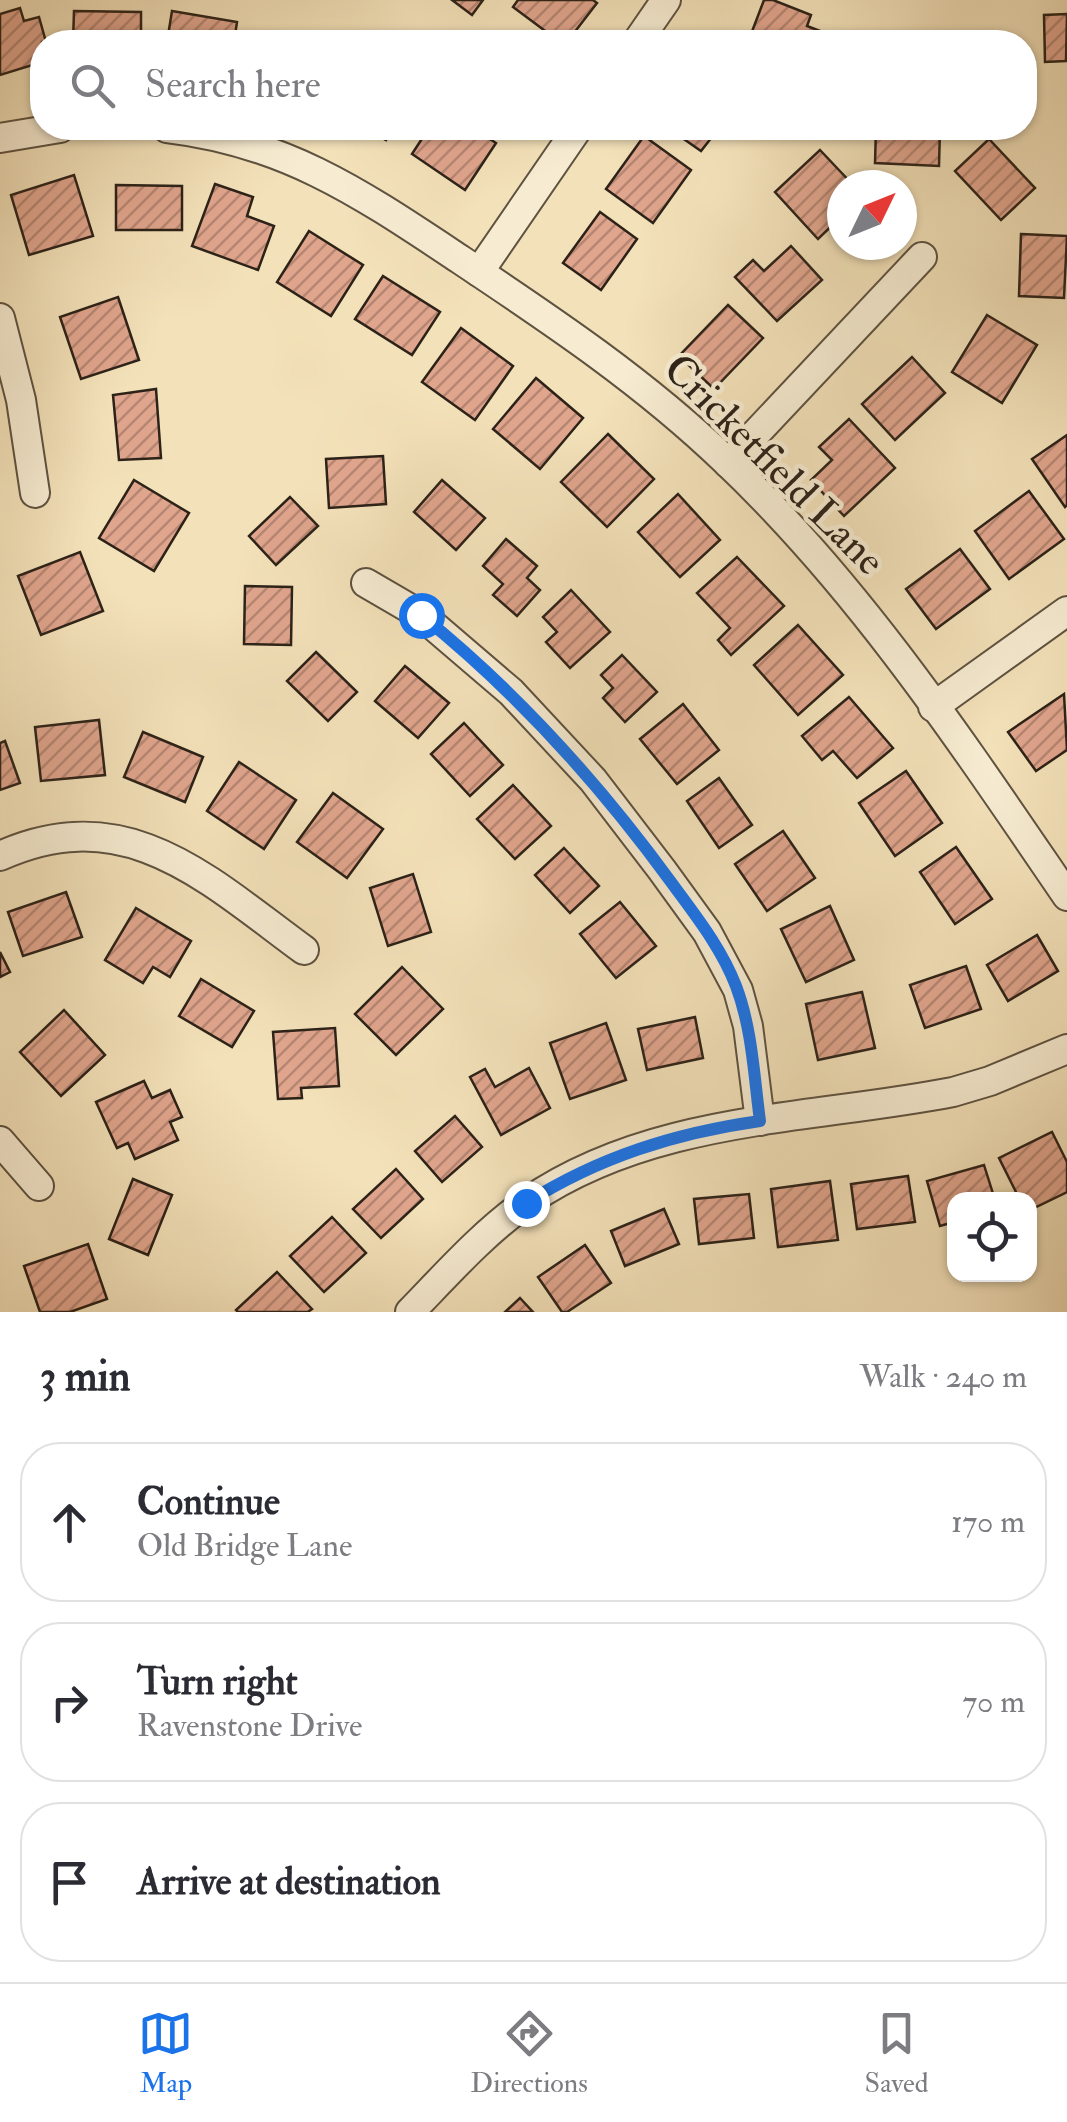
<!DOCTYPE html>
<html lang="en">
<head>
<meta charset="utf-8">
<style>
  :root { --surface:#fff; --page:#f7f7f7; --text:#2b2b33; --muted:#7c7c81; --line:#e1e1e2; --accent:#1a73e8 }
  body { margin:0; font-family:"IM FELL Double Pica",serif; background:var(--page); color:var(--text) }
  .controls { position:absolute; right:30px; bottom:30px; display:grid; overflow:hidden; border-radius:20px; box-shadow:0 2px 8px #0004 }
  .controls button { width:90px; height:90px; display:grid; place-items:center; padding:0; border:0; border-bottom:2px solid var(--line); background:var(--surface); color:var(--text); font:50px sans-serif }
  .compass { position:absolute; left:827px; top:170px; width:90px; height:90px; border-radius:50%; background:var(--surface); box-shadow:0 2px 8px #0004; rotate:47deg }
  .stop { position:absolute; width:30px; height:30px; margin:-22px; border:8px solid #1a73e8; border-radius:50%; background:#fff }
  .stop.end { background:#1a73e8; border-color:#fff; box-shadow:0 2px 10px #0008 }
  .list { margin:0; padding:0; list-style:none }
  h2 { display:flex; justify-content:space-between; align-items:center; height:130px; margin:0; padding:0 40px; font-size:42px }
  h2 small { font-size:32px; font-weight:400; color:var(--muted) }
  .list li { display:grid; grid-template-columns:65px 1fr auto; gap:30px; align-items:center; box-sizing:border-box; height:160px; margin:0 20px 20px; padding:0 20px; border:2px solid var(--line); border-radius:40px }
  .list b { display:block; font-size:38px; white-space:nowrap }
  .list p { margin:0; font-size:32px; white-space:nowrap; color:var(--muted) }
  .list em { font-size:32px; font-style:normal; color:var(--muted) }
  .icon { flex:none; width:55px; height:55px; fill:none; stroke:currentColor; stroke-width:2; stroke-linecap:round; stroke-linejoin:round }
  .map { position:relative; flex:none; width:1067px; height:1312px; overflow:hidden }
  .search { position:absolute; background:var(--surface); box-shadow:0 2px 8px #0004; left:30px; right:30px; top:30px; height:110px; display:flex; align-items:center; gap:25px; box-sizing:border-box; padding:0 35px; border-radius:40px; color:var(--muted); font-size:38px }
  .sheet { height:670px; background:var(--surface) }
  nav { display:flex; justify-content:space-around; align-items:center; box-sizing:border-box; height:140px; border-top:2px solid var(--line); background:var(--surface); font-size:28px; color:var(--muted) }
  nav a { display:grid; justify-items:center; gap:5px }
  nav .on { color:var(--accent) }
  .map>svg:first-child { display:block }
</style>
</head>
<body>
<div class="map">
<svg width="1067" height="1312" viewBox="0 0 1067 1312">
  <defs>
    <pattern id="building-hatch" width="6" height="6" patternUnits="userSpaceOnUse" patternTransform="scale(2.5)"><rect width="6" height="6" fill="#e0a58d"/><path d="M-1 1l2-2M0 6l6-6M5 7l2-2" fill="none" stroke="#b68672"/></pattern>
  </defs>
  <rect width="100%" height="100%" fill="#f3e1b9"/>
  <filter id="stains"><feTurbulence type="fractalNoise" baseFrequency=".002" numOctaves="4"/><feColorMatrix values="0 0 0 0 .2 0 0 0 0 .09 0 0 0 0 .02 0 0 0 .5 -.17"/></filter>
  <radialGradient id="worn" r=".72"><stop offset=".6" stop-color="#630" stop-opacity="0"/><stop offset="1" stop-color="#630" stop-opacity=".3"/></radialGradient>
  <g fill="url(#building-hatch)" stroke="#2c2218" stroke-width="2.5">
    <path d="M452,0H483L472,15Z"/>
    <path d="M518,0H593L597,3L567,42H560L513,7Z"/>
    <path d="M764,0H773L811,15L807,26L820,31L815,42H748Z"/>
    <path d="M20,8L24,21L39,17L46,42H42V62L0,75V14Z"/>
    <path d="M74,11L141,12V42H73Z"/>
    <path d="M172,11L237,22L234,42H167Z"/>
    <path d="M1067,14L1066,61L1045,62L1044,15Z"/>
    <path d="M267,33L289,42H263Z"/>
    <path d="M365,128H394L386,140Z"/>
    <path d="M429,128H473L496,143L465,190L412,154Z"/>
    <path d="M668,128H719L701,151Z"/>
    <path d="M876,128H940L939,166L875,163Z"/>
    <path d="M644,136L691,170L653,223L606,189Z"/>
    <path d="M989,139L1035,188L1001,220L955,171Z"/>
    <path d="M820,150L853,185H842V216L818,239L775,192Z"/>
    <path d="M74,175L93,236L29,255L11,195Z"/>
    <path d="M215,184L253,197L247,216L274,226L258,270L192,246Z"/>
    <path d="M116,185L182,186V230H116Z"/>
    <path d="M600,212L637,239L601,290L563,263Z"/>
    <path d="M309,231L363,265L331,316L277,282Z"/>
    <path d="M1021,234L1067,236L1064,298L1019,296Z"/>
    <path d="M791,246L822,280L777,321L735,277L753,260L764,271Z"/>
    <path d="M383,276L440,312L412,355L355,319Z"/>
    <path d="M118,297L139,360L81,379L60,317Z"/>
    <path d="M728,305L763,338L714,389L679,356Z"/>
    <path d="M987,315L1037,345L1002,403L952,372Z"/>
    <path d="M461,328L513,366L475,420L422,382Z"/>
    <path d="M912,357L945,393L895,440L862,404Z"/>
    <path d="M536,378L583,418L540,469L493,429Z"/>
    <path d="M156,389L161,458L119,460L113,395Z"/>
    <path d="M849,419L895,468L844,516L811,480L832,460L819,447Z"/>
    <path d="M608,434L654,479L607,527L561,482Z"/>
    <path d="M1067,435V505L1065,507L1032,459Z"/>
    <path d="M383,456L386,504L329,508L326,459Z"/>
    <path d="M134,480L189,513L154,571L99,538Z"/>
    <path d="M442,480L485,518L456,550L414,512Z"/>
    <path d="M1029,491L1064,539L1009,579L975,531Z"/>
    <path d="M678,494L720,540L680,577L638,532Z"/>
    <path d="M290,497L318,526L276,565L249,536Z"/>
    <path d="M506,539L537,566L527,578L540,590L517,616L493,595L503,584L483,566Z"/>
    <path d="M960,549L990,589L936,629L906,589Z"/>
    <path d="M80,552L103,611L41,635L18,576Z"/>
    <path d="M737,557L784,606L731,655L718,640L730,628L697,593Z"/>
    <path d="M245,586L292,587L291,645L244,644Z"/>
    <path d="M571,590L610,632L570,668L546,642L557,632L543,617Z"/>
    <path d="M798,625L843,675L798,715L754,665Z"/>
    <path d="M316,652L357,692L328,721L287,681Z"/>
    <path d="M622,655L657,692L625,722L603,698L613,688L601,675Z"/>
    <path d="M405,666L449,703L418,738L375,701Z"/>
    <path d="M1064,694L1067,750L1036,771L1008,732Z"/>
    <path d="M849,697L893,748L857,778L833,751L822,760L802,736Z"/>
    <path d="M683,704L719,750L677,784L640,739Z"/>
    <path d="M99,720L105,775L41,781L35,727Z"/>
    <path d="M464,723L503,765L470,796L431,754Z"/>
    <path d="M143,732L203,757L185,802L124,777Z"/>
    <path d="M5,741L20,783L0,790V743Z"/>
    <path d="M239,762L296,800L264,849L207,811Z"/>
    <path d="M906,771L942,823L895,856L859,803Z"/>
    <path d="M719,778L752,825L719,848L687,801Z"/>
    <path d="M513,785L551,826L515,859L477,819Z"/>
    <path d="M333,793L383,829L347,878L297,842Z"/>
    <path d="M783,831L815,878L767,911L735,864Z"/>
    <path d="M956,847L992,899L955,924L920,872Z"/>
    <path d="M564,848L599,886L570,913L535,875Z"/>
    <path d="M413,874L431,932L388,946L370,888Z"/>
    <path d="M66,892L82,937L23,956L8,912Z"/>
    <path d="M620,902L656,946L616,978L580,934Z"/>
    <path d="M830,906L854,960L806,982L781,929Z"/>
    <path d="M136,908L191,941L170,977L153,967L143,983L105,960Z"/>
    <path d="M1037,935L1058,971L1008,1001L987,965Z"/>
    <path d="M0,952L10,972L0,977Z"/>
    <path d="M966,966L981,1009L925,1028L910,985Z"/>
    <path d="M402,967L443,1009L396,1055L355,1014Z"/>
    <path d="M201,979L254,1011L232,1047L179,1016Z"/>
    <path d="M862,992L875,1048L818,1060L806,1004Z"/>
    <path d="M64,1010L105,1055L61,1096L20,1052Z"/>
    <path d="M695,1017L703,1058L647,1070L638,1029Z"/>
    <path d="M606,1023L626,1080L570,1099L550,1043Z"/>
    <path d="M335,1028L339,1086L301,1088L302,1098L278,1099L273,1032Z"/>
    <path d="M529,1068L550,1108L501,1135L470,1077L485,1069L495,1087Z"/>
    <path d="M144,1081L152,1098L170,1090L182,1117L170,1122L178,1140L135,1159L128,1143L117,1148L96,1102Z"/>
    <path d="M455,1116L482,1147L442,1182L415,1151Z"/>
    <path d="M1052,1132L1067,1162V1192L1030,1210V1200H1020L999,1158Z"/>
    <path d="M984,1165L995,1200H954V1222L940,1226L927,1181Z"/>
    <path d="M396,1169L423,1199L381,1238L353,1209Z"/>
    <path d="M908,1176L915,1222L857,1229L851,1184Z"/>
    <path d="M133,1179L172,1195L148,1255L109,1239Z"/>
    <path d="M830,1181L838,1240L778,1247L771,1189Z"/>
    <path d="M749,1194L754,1238L699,1244L694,1199Z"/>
    <path d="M664,1209L679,1244L625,1266L611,1231Z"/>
    <path d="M332,1217L366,1253L324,1292L290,1256Z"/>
    <path d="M88,1244L107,1299L70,1312H40L24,1266Z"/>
    <path d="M585,1245L611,1283L567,1312H562L538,1277Z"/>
    <path d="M277,1272L312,1309L308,1312H238L236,1310Z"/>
    <path d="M520,1298L533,1312H505Z"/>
  </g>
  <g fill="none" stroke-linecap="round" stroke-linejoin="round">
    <g stroke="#5e5240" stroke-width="32">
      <g id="minor">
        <path d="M637,42L666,0"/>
        <path d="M167,128C287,142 363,195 461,260C554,322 645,383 726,461C860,588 963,744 1067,896"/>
        <path d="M0,138L60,128"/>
        <path d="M479,272L578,128"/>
        <path d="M0,318L21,400L35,493"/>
        <path d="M728,463L922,257"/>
        <path d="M366,583L421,615L511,692L593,780L662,870L707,932L738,990L748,1026L760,1121"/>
        <path d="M933,707L1067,611"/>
        <path d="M0,856C126,799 207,879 304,950"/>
        <path d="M0,1141L39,1186"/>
        <path d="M410,1312C447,1274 483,1233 527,1202C652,1116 809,1120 953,1092L990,1081L1067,1049"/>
      </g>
    </g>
    <use href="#minor" stroke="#f7ecd2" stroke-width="28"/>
  </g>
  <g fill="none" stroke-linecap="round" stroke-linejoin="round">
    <path stroke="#1a73e8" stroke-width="12" d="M421,615C518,693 598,782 671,882C695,915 721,947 736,986C752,1028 754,1076 760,1121C675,1133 599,1157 526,1203"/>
  </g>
  <g text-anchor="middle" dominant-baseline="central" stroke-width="9" stroke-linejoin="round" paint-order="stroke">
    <g font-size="42" fill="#2c2218" stroke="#f7ecd2">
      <text transform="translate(774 465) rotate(45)">Cricketfield Lane</text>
    </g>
  </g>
  <rect width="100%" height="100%" filter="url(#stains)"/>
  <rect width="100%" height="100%" fill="url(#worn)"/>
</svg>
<div class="controls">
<button><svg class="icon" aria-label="locate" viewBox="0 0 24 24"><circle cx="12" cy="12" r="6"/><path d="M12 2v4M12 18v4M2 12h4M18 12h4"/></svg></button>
</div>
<svg class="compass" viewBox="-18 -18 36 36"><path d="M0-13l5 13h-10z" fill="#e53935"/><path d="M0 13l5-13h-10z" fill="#7c7c81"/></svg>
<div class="stop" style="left:421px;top:615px"></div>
<div class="stop end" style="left:526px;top:1203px"></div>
<div class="search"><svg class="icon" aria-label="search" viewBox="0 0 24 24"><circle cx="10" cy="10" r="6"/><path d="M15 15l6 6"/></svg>Search here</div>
</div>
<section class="sheet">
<h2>3 min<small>Walk · 240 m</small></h2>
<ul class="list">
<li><svg class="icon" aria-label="ahead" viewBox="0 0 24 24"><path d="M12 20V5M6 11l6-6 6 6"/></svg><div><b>Continue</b><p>Old Bridge Lane</p></div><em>170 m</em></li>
<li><svg class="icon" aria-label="right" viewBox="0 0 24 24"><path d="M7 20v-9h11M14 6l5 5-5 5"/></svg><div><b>Turn right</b><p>Ravenstone Drive</p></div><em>70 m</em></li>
<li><svg class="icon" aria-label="arrive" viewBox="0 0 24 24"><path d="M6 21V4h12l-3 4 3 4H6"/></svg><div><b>Arrive at destination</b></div></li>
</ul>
</section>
<nav>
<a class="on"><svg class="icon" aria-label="map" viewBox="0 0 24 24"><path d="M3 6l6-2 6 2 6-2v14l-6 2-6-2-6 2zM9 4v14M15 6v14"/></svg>Map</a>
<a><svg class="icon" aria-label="directions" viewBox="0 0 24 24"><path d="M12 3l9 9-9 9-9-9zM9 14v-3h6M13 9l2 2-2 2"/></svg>Directions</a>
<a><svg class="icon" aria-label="saved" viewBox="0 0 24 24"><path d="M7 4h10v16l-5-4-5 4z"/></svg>Saved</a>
</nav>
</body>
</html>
